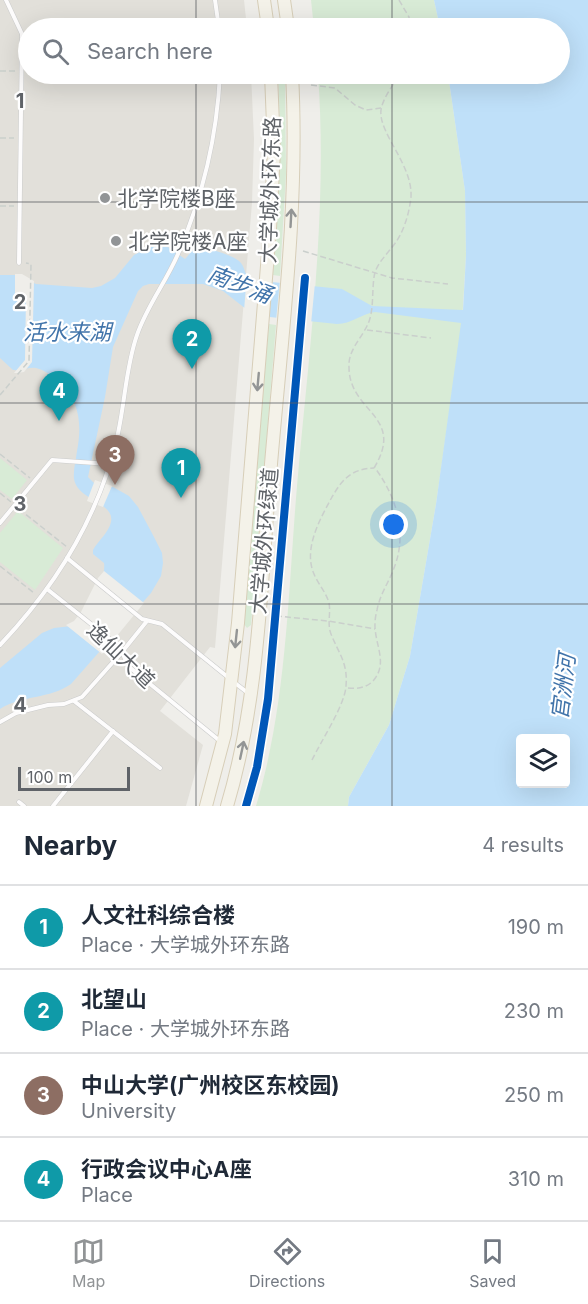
<!DOCTYPE html>
<html lang="en">
<head>
<meta charset="utf-8">
<style>
  :root { --surface:#fff; --page:#f6f6f7; --text:#1f2937; --muted:#747a83; --line:#e0e1e3; --accent:#919496 }
  body { margin:0; font-family:Inter,"Noto Sans SC",sans-serif; background:var(--page); color:var(--text) }
  .controls { position:absolute; right:18px; bottom:18px; display:grid; overflow:hidden; border-radius:6px; box-shadow:0 6px 24px #0002 }
  .controls button { width:54px; height:54px; display:grid; place-items:center; padding:0; border:0; border-bottom:2px solid var(--line); background:var(--surface); color:var(--text); font:30px sans-serif }
  .scale { position:absolute; left:18px; bottom:15px; width:112px; box-sizing:border-box; padding-left:6px; border:3px solid #5f6368; border-top:0; font-size:16px; line-height:21px; white-space:nowrap; color:#5f6368; -webkit-text-stroke:4px #fff; paint-order:stroke }
  .you { position:absolute; left:394px; top:525px; width:21px; height:21px; margin:-15px; border:4px solid #fff; border-radius:50%; background:#1a73e8; box-shadow:0 0 0 9px #1a73e833 }
  .badge { display:grid; place-items:center; width:39px; height:39px; border-radius:50%; background:var(--accent); color:#fff; font-size:20px; font-weight:700 }
  .pin { position:absolute; translate:-50% -50px; filter:drop-shadow(0 2px 3px #0008) }
  .pin::after { content:''; position:absolute; top:32px; width:21px; height:18px; background:inherit; clip-path:polygon(0 0,100% 0,50% 100%) }
  .list { margin:0; padding:0; list-style:none }
  h2 { display:flex; justify-content:space-between; align-items:center; height:78px; margin:0; padding:0 24px; font-size:26px }
  h2 small { font-size:20px; font-weight:400; color:var(--muted) }
  .list li { display:grid; grid-template-columns:39px 1fr auto; gap:18px; align-items:center; box-sizing:border-box; height:84px; padding:0 24px; border-top:2px solid var(--line) }
  .list b { display:block; font-size:22px; white-space:nowrap }
  .list p { margin:0; font-size:20px; white-space:nowrap; color:var(--muted) }
  .list em { font-size:20px; font-style:normal; color:var(--muted) }
  .icon { flex:none; width:33px; height:33px; fill:none; stroke:currentColor; stroke-width:2; stroke-linecap:round; stroke-linejoin:round }
  .map { position:relative; flex:none; width:588px; height:806px; overflow:hidden }
  .search { position:absolute; background:var(--surface); box-shadow:0 6px 24px #0002; left:18px; right:18px; top:18px; height:66px; display:flex; align-items:center; gap:15px; box-sizing:border-box; padding:0 21px; border-radius:33px; color:var(--muted); font-size:22px }
  .sheet { height:414px; background:var(--surface) }
  nav { display:flex; justify-content:space-around; align-items:center; box-sizing:border-box; height:84px; border-top:2px solid var(--line); background:var(--surface); font-size:16px; color:var(--muted) }
  nav a { display:grid; justify-items:center; gap:3px }
  nav .on { color:var(--accent) }
  .map>svg:first-child { display:block }
</style>
</head>
<body>
<div class="map">
<svg width="588" height="806" viewBox="0 0 588 806">
  <rect width="100%" height="100%" fill="#efeeea"/>
  <path fill="#e2e0da" d="M0,0H244L247,28H28V74H251L254,139L252,203L215,648L210,647L160,711L203,745L186,806H0Z"/>
  <g fill="#d8ebd6">
    <path d="M311,0H434L440,28H314Z"/>
    <path d="M278,74H285L286,174L280,276L273,275C278,208 282,141 278,74Z"/>
    <path d="M318,74H448L465,191L466,255L462,323L436,504L410,656L389,725L349,797L348,806H256C287,704 288,592 297,486C309,350 328,211 318,74Z"/>
    <path d="M269,324L276,325L251,625L247,628L244,624Z"/>
    <path d="M0,458L27,480L12,499L0,490Z"/>
    <path d="M18,511L63,548L35,590L0,562V533Z"/>
  </g>
  <path fill="#bfe0f9" fill-rule="evenodd" d="M434,0H588V806H348L349,797L389,725L410,656L436,504L461,323L375,312C361,314 351,324 337,324L260,316L246,309L223,291L203,284H149L143,286L138,291L113,347L105,397L88,477L94,483L113,487L129,496L138,507L154,537L162,553L163,563L161,576L151,593L71,684C50,699 22,695 0,709V668L42,633L54,628L72,626C83,611 107,582 104,563L93,554V550C98,541 109,532 111,522C115,502 78,501 74,479C73,470 76,460 77,451C82,426 80,401 60,383C53,377 45,370 36,368C29,367 21,371 13,370L0,358V275H17L36,284L92,288L101,286L115,278L134,255L150,247H168L185,259C188,256 191,251 195,249C203,245 236,256 241,263C246,270 244,275 251,280L342,289L372,306L463,310L466,255L465,191L448,74H560V28H440ZM520,738H566V784H520Z"/>
  <g fill="#efeeea">
    <path d="M247,273L253,277L273,279L269,320L259,319L244,311Z"/>
    <path d="M15,274H22L34,281L32,362L24,372L17,373H14L25,360L26,297L15,296Z"/>
    <path d="M280,280L315,283L311,324L276,321Z"/>
    <path d="M95,480L112,486L103,507L87,501Z"/>
    <path d="M104,571L144,603L102,654L66,625L74,621L81,612L98,578Z"/>
  </g>
  <g fill="none" stroke-linecap="round" stroke-linejoin="round">
    <g stroke="#cbcccc" stroke-width="5">
      <g id="service">
        <path d="M6,0L22,34L19,263"/>
        <path d="M215,0L219,28"/>
        <path d="M0,523L52,460L109,464"/>
        <path d="M67,558L142,619L162,624L229,678"/>
        <path d="M47,589L120,647L128,666L220,741"/>
        <path d="M0,645C54,588 97,519 116,442C125,407 125,369 137,335C147,306 166,282 178,254C203,196 217,137 220,74"/>
        <path d="M235,683L248,693"/>
        <path d="M74,701L160,768"/>
        <path d="M0,722L16,713L48,705L64,704L82,697L122,652L147,621"/>
        <path d="M19,802L24,806"/>
        <path d="M53,806L113,731"/>
      </g>
    </g>
    <g stroke="#d7ceb8" stroke-width="14">
      <g id="primary">
        <path d="M264,0L268,28"/>
        <path d="M284,0L288,28"/>
        <path d="M206,806L225,734L238,623L270,229L274,150L271,74"/>
        <path d="M227,806C260,696 261,578 271,464C282,334 299,204 292,74"/>
      </g>
    </g>
    <g stroke="#cacfcc" stroke-width="1.5" stroke-dasharray="6 3" stroke-linecap="butt">
      <path d="M399,0L409,17V28"/>
      <path d="M0,71H17"/>
      <path d="M311,85L335,88L355,105L366,110L381,108"/>
      <path d="M0,138H14"/>
      <path d="M0,206H14"/>
      <path d="M303,251L392,278L448,284"/>
      <path d="M367,330L431,338"/>
      <path d="M0,395L29,361L31,264L26,263"/>
      <path d="M0,454L30,478"/>
      <path d="M374,468C406,415 349,413 349,367C348,351 360,340 367,326C375,311 371,289 375,272C379,261 389,252 396,242C403,232 408,217 410,204C418,169 378,135 381,110C383,97 394,85 399,74"/>
      <path d="M0,493L11,502"/>
      <path d="M19,509L67,547"/>
      <path d="M0,566L34,593"/>
      <path d="M276,616L328,621L375,629"/>
      <path d="M348,688C357,689 366,688 373,681C389,663 374,644 375,623C375,619 376,614 377,610C380,594 389,582 394,568C408,533 396,496 375,468"/>
      <path d="M312,760C321,741 345,705 346,686C348,663 339,654 331,634C327,624 331,613 329,603C326,592 318,584 314,574C303,549 320,519 332,497C343,478 352,469 374,468"/>
    </g>
    <use href="#service" stroke="#fdfcfc" stroke-width="4"/>
    <use href="#primary" stroke="#f4f2e9" stroke-width="12"/>
    <g stroke="#fff" stroke-width="11">
      <path id="cycleway" d="M246,806L257,767L268,699L305,278"/>
    </g>
    <use href="#cycleway" stroke="#0057b8" stroke-width="8"/>
  </g>
  <defs><path id="oneway-shaft" d="M-6 0H5M1.5-3L5.5 0L1.5 3" fill="none" stroke-width="1.6" stroke-linecap="round" stroke-linejoin="round" transform="scale(1.5)"/></defs>
  <g stroke="#939595">
    <use href="#oneway-shaft" transform="translate(291 218) rotate(-87)"/>
    <use href="#oneway-shaft" transform="translate(258 382) rotate(95)"/>
    <use href="#oneway-shaft" transform="translate(236 639) rotate(96)"/>
    <use href="#oneway-shaft" transform="translate(242 750) rotate(-78)"/>
  </g>
  <path fill="none" stroke="#5f6368" stroke-width="1.5" stroke-opacity="0.55" d="M196,0V28M392,0V28M196,74V806M392,74V806M0,202H588M0,403H588M0,604H588"/>
  <g fill="#919496" stroke="#fff" stroke-width="2">
    <circle cx="105" cy="198" r="6"/>
    <circle cx="116" cy="241" r="6"/>
  </g>
  <g text-anchor="middle" dominant-baseline="central" stroke-width="4.5" stroke-linejoin="round" paint-order="stroke">
    <g font-size="21" fill="#5f6368" stroke="#fff">
      <text transform="translate(270 190) rotate(-88)">大学城外环东路</text>
      <text transform="translate(264 541) rotate(-85)">大学城外环绿道</text>
      <text transform="translate(121 655) rotate(44)">逸仙大道</text>
    </g>
    <g font-size="21" fill="#5f6368" stroke="#fff" text-anchor="start">
      <text x="117" y="198">北学院楼B座</text>
      <text x="128" y="241">北学院楼A座</text>
    </g>
    <g font-size="22" font-style="italic" fill="#4174aa" stroke="#fff">
      <text transform="translate(240 284) rotate(21)">南步涌</text>
      <text x="67" y="332">活水来湖</text>
      <text transform="translate(563 687) rotate(-83)">官洲河</text>
    </g>
  </g>
  <g font-size="20" text-anchor="middle" font-weight="bold" fill="#5f6368" stroke="#fff" stroke-width="4.5" stroke-linejoin="round" paint-order="stroke">
    <text x="20" y="108">1</text>
    <text x="20" y="309">2</text>
    <text x="20" y="511">3</text>
    <text x="20" y="712">4</text>
  </g>
</svg>
<div class="controls">
<button><svg class="icon" aria-label="layers" viewBox="0 0 24 24"><path d="M12 4l9 5-9 5-9-5zM3 14l9 5 9-5"/></svg></button>
</div>
<div class="scale">100 m</div>
<div class="you"></div>
<div class="pin badge" style="left:181px;top:498px;background:#0f9aa8">1</div>
<div class="pin badge" style="left:192px;top:369px;background:#0f9aa8">2</div>
<div class="pin badge" style="left:115px;top:485px;background:#8d6e63">3</div>
<div class="pin badge" style="left:59px;top:421px;background:#0f9aa8">4</div>
<div class="search"><svg class="icon" aria-label="search" viewBox="0 0 24 24"><circle cx="10" cy="10" r="6"/><path d="M15 15l6 6"/></svg>Search here</div>
</div>
<section class="sheet">
<h2>Nearby<small>4 results</small></h2>
<ul class="list">
<li><span class="badge" style="background:#0f9aa8">1</span><div><b>人文社科综合楼</b><p>Place · 大学城外环东路</p></div><em>190 m</em></li>
<li><span class="badge" style="background:#0f9aa8">2</span><div><b>北望山</b><p>Place · 大学城外环东路</p></div><em>230 m</em></li>
<li><span class="badge" style="background:#8d6e63">3</span><div><b>中山大学(广州校区东校园)</b><p>University</p></div><em>250 m</em></li>
<li><span class="badge" style="background:#0f9aa8">4</span><div><b>行政会议中心A座</b><p>Place</p></div><em>310 m</em></li>
</ul>
</section>
<nav>
<a class="on"><svg class="icon" aria-label="map" viewBox="0 0 24 24"><path d="M3 6l6-2 6 2 6-2v14l-6 2-6-2-6 2zM9 4v14M15 6v14"/></svg>Map</a>
<a><svg class="icon" aria-label="directions" viewBox="0 0 24 24"><path d="M12 3l9 9-9 9-9-9zM9 14v-3h6M13 9l2 2-2 2"/></svg>Directions</a>
<a><svg class="icon" aria-label="saved" viewBox="0 0 24 24"><path d="M7 4h10v16l-5-4-5 4z"/></svg>Saved</a>
</nav>
</body>
</html>
